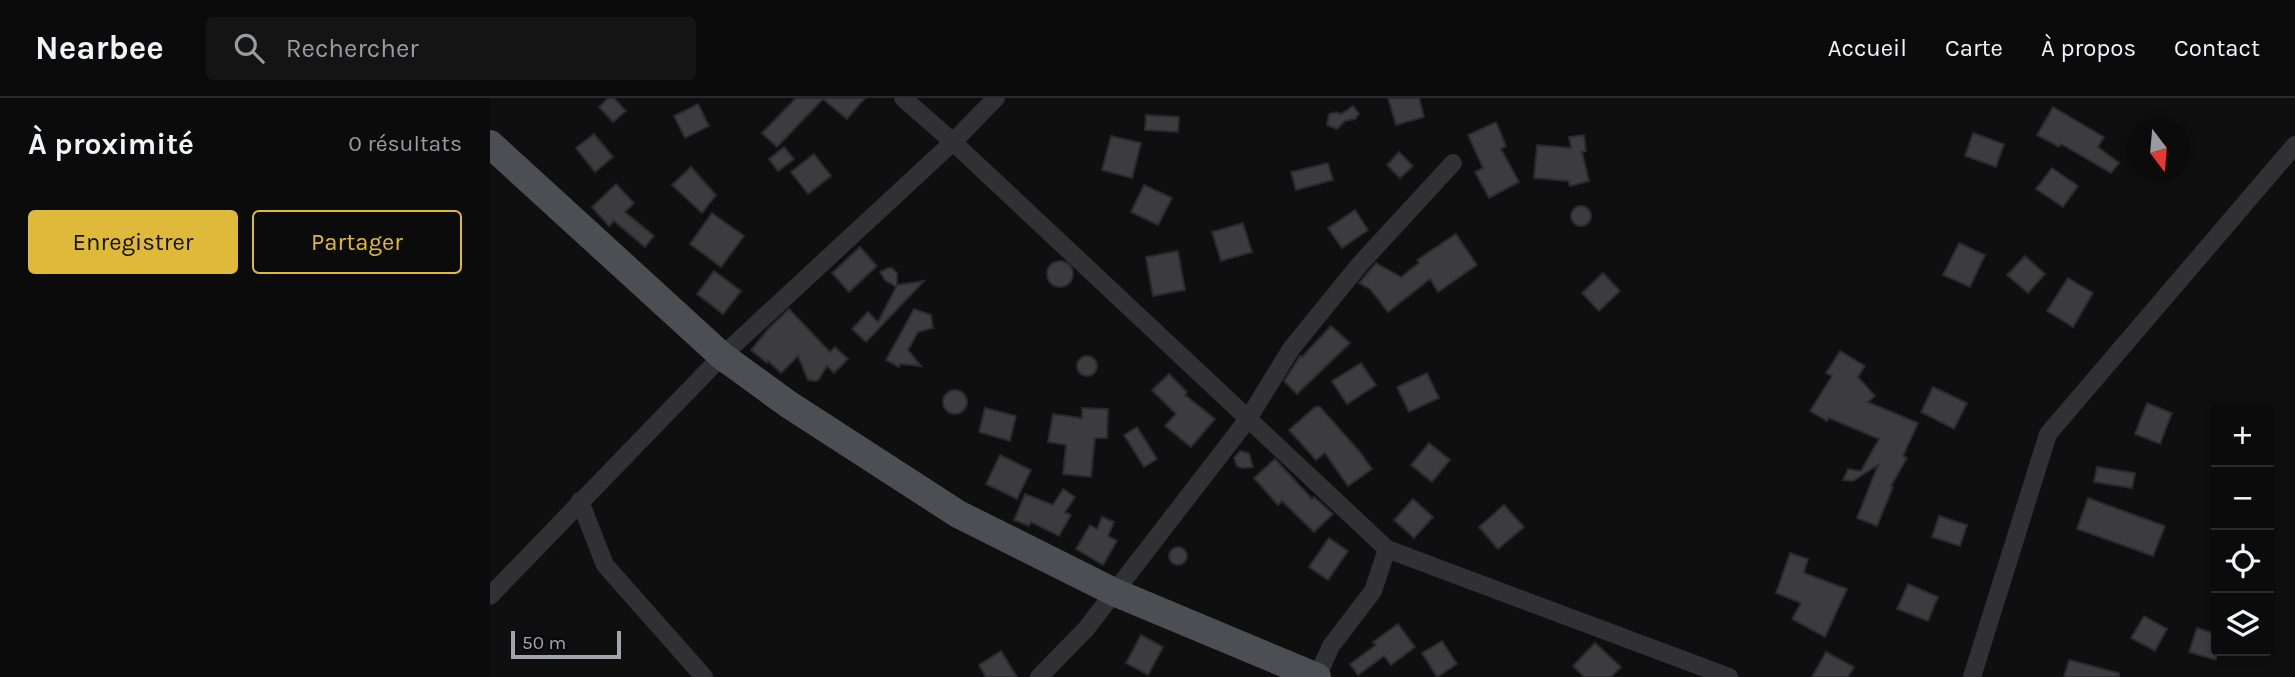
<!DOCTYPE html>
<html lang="fr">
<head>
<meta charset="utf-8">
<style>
  :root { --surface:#0b0b0c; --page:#141415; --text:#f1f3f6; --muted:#9a9b9d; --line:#2b2b2d; --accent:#dfb939 }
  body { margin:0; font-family:Karla,sans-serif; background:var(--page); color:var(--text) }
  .controls { position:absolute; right:21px; bottom:21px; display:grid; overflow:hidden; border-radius:7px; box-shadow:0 4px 10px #0003 }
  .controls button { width:63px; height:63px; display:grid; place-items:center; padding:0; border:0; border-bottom:2px solid var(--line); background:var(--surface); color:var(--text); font:35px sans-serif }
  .compass { position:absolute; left:1637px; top:21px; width:63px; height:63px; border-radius:50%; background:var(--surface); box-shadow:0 4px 10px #0003; rotate:164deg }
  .scale { position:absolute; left:21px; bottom:18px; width:110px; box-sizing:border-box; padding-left:7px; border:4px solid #a2a5b0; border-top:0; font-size:19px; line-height:24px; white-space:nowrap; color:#a2a5b0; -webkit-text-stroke:5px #0b0a0b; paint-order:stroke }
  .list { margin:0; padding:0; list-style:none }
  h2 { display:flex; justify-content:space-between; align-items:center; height:91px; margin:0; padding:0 28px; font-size:30px }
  h2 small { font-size:23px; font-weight:400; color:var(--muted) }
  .actions { display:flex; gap:14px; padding:21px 28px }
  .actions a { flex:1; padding:16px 0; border:2px solid var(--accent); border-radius:7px; text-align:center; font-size:24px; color:var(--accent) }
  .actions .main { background:var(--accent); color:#111 }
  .icon { flex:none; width:38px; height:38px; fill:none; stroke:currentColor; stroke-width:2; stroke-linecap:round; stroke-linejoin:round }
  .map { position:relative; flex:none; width:1805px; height:579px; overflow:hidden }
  header { display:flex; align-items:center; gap:42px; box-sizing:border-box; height:98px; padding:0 35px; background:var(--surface); border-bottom:2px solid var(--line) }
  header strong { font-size:33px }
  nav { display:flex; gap:38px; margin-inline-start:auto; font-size:24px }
  .search { width:490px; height:63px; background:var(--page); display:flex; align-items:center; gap:18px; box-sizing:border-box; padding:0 24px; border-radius:7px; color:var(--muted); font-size:26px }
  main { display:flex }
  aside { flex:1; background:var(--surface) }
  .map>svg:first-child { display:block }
</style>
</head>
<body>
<header>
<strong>Nearbee</strong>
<div class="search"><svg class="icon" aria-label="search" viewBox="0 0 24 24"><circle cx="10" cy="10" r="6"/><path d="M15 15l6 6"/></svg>Rechercher</div>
<nav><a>Accueil</a><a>Carte</a><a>À propos</a><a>Contact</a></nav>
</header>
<main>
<aside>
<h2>À proximité<small>0 résultats</small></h2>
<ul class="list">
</ul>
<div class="actions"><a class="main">Enregistrer</a><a>Partager</a></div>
</aside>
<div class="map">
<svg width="1805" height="579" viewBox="0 0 1805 579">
  <rect width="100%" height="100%" fill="#0f0f10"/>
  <g fill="#3c3c40" stroke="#2a292c" stroke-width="2">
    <path d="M118,0H124L136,13L123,24L109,9Z"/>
    <path d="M306,0H375L357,21L333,1L287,49L272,35Z"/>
    <path d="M898,0H929L934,19L906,27Z"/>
    <path d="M208,6L219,28L195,40L184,18Z"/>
    <path d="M863,8L869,16L865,21L855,23L847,31L837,27L839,16L846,14L851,16Z"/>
    <path d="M1563,9L1614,39L1608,49L1629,65L1621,75L1571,46L1569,49L1547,37Z"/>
    <path d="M656,17L689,19L688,34L655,32Z"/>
    <path d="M1006,24L1016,48L1011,51L1029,84L999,100L985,74L993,70L978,37Z"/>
    <path d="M1483,35L1514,46L1506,69L1475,58Z"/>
    <path d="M104,36L123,59L105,74L86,50Z"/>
    <path d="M1094,37L1096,53L1092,54L1099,83L1080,88L1078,83L1044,80L1047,47L1081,50L1079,39Z"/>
    <path d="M621,38L651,45L642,80L612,72Z"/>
    <path d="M294,49L304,61L288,73L279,61Z"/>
    <path d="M909,54L923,68L910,80L897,67Z"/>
    <path d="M324,56L341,78L318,96L301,74Z"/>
    <path d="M838,65L843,82L806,92L801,74Z"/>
    <path d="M201,69L226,97L212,115L182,87Z"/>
    <path d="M1562,70L1588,88L1573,109L1546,91Z"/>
    <path d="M126,86L144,105L135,114L164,138L155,149L124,123L119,128L102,109Z"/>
    <path d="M654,87L682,100L668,127L641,114Z"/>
    <circle cx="1091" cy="118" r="10"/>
    <path d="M865,112L878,132L852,150L838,130Z"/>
    <path d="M222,115L254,138L231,169L200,146Z"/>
    <path d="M753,125L762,154L731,163L722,134Z"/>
    <path d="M966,136L987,167L948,194L940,181L898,214L880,191L869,185L886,165L911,179L929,165L927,162Z"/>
    <path d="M1469,145L1495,157L1480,189L1453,177Z"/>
    <path d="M370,149L387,168L359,194L342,175Z"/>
    <path d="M688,153L695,192L663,198L656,159Z"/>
    <path d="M1535,158L1555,176L1538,195L1517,177Z"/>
    <circle cx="570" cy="176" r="13"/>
    <path d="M398,170H402L407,175V187L434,183L376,244L362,231L378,214L388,224L406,189L395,182L390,174Z"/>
    <path d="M224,173L251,193L233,216L207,196Z"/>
    <path d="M1113,175L1130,193L1109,213L1092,195Z"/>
    <path d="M1578,180L1603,195L1583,229L1557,213Z"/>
    <path d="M299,211L340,254L345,249L358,261L344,275L337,268L329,281L326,283L318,282L308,258L291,275L278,263L277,265L261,252L279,230Z"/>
    <path d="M424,211L441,217L443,230L428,234L418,252L431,268L410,266L409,269L396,262Z"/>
    <path d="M841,228L860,245L807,296L794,283L810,258L812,259Z"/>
    <path d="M1350,253L1375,268L1368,279L1385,298L1378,304L1428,325L1413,358L1417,360L1401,388L1403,389L1387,428L1367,420L1388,367L1363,383L1353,382L1358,371L1371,373L1389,341L1339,320L1337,323L1320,313L1342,278L1336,275Z"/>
    <circle cx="597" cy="268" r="10"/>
    <path d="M871,265L886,287L857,306L842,283Z"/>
    <path d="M937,275L949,300L919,314L907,289Z"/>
    <path d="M679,276L697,294L695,297L725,321L701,349L675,328L686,316L662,292Z"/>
    <path d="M1443,289L1477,305L1464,331L1431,314Z"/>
    <circle cx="465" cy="304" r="12"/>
    <path d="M1657,305L1682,315L1670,346L1645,336Z"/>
    <path d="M825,309H830L870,354L882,371L858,388L835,355L826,362L799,332Z"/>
    <path d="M495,310L526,318L520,343L489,334Z"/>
    <path d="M592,310L618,311L617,340H605L601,379L573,376L576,347L558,344L563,316L592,320Z"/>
    <path d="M647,329L667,361L654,369L634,337Z"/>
    <path d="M939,345L960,362L942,384L921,367Z"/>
    <path d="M750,353L759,355L763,369L752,370L747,368L744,360Z"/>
    <path d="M510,357L541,372L527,401L496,386Z"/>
    <path d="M785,361L822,401L824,399L843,416L824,434L792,403L788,407L764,380Z"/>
    <path d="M1607,369L1645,375L1642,390L1604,384Z"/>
    <path d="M573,391L585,399L575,414L581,417L569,438L541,424L539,428L524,422L535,396L563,407Z"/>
    <path d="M1598,400L1675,428L1663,458L1587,431Z"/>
    <path d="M923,401L943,419L924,440L904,422Z"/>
    <path d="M1014,407L1034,429L1008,451L989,429Z"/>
    <path d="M1449,418L1477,427L1470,448L1442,439Z"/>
    <path d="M612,419L624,424L618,438L627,443L613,467L586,451L600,427L607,431Z"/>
    <path d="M839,440L858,453L838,482L819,469Z"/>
    <circle cx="688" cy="458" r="9"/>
    <path d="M1300,455L1318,461L1314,475L1357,491L1335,539L1302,521L1311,505L1286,495Z"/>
    <path d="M1418,486L1448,499L1438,523L1407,511Z"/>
    <path d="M1654,518L1677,531L1665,553L1641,540Z"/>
    <path d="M908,526L925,549L901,567L894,558L868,577L860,566L886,547L883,544Z"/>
    <path d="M1707,530L1726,536V562L1699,554Z"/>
    <path d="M651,537L673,549L658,577L636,565Z"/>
    <path d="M952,543L967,566L947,579L932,555Z"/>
    <path d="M1105,545L1131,569L1121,579H1094L1083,568Z"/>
    <path d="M511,553L527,579H496L489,567Z"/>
    <path d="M1336,554L1364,569L1358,579H1322Z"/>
    <path d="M1579,562L1629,575V579H1574Z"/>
  </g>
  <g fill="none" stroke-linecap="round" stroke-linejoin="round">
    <g stroke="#313135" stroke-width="18">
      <path d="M413,0L463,44L897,451L1239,579"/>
      <path d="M90,403L115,467L214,579"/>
      <path d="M0,498L232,258L463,44L506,0"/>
      <path d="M549,579L596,531L758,321L801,251L870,166L963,65"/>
      <path d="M827,579L841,548L883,493L897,451"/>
      <path d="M1482,579L1558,336L1805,47"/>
    </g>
    <path stroke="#4d4e54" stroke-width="28" d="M0,46L232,258L298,306L468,416L624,494L827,579"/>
  </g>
</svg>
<div class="controls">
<button>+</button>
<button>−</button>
<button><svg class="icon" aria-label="locate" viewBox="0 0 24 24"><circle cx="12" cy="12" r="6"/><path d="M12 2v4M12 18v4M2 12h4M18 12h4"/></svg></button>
<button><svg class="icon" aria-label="layers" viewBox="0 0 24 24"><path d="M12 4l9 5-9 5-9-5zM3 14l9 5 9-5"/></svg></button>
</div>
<svg class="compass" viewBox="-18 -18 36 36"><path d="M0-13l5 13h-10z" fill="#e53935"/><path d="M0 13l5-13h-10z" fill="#9a9b9d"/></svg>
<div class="scale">50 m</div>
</div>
</main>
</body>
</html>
